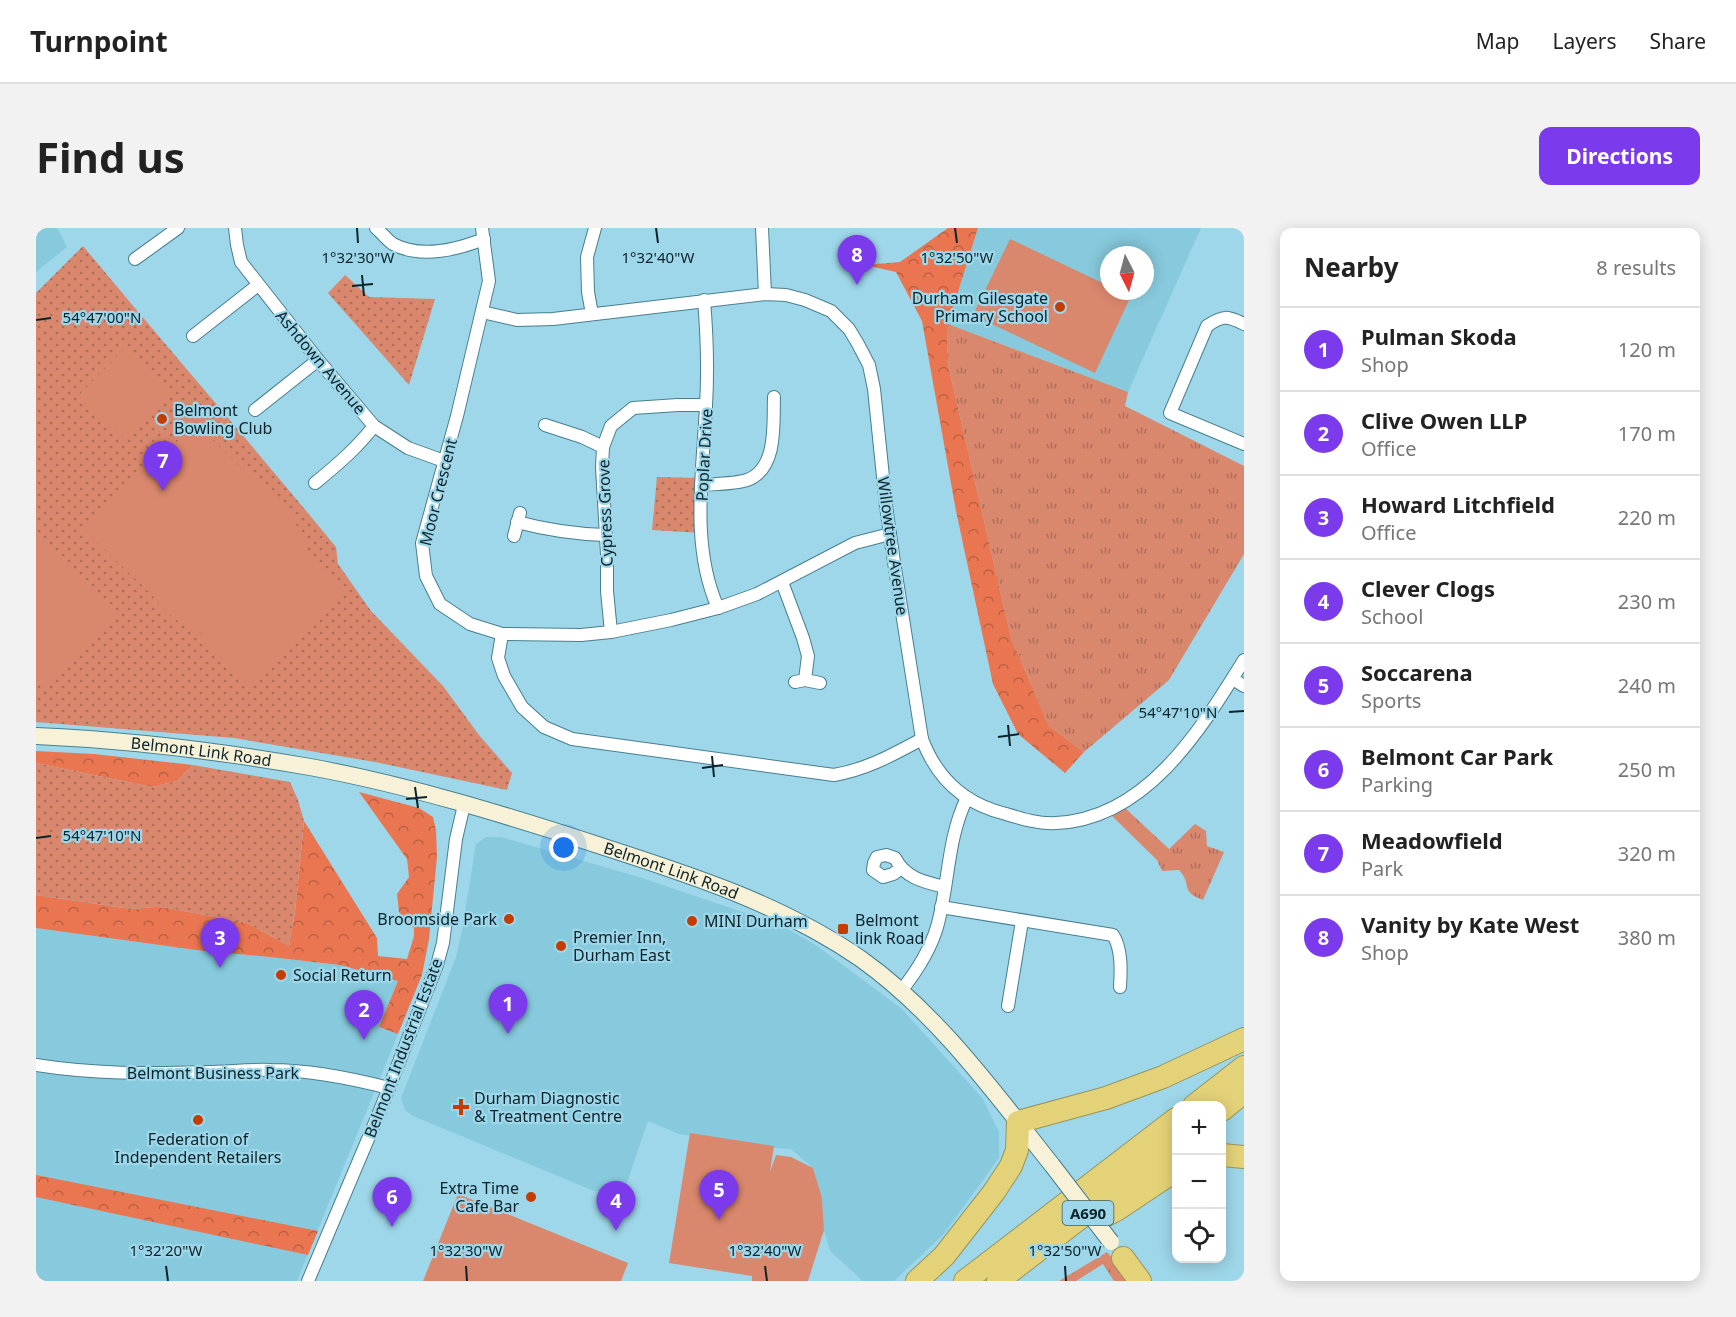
<!DOCTYPE html>
<html lang="en">
<head>
<meta charset="utf-8">
<style>
  :root { --surface:#fff; --page:#f2f2f2; --text:#222; --muted:#767676; --line:#e0e0e0; --accent:#7c3aed }
  body { margin:0; font-family:"Noto Sans",sans-serif; background:var(--page); color:var(--text) }
  .controls { position:absolute; right:18px; bottom:18px; display:grid; overflow:hidden; border-radius:12px; box-shadow:0 3px 15px #0003 }
  .controls button { width:54px; height:54px; display:grid; place-items:center; padding:0; border:0; border-bottom:2px solid var(--line); background:var(--surface); color:var(--text); font:30px sans-serif }
  .compass { position:absolute; left:1064px; top:18px; width:54px; height:54px; border-radius:50%; background:var(--surface); box-shadow:0 3px 15px #0003; rotate:174deg }
  .you { position:absolute; left:528px; top:620px; width:21px; height:21px; margin:-15px; border:4px solid #fff; border-radius:50%; background:#1a73e8; box-shadow:0 0 0 9px #1a73e833 }
  .badge { display:grid; place-items:center; width:39px; height:39px; border-radius:50%; background:var(--accent); color:#fff; font-size:20px; font-weight:700 }
  .pin { position:absolute; translate:-50% -50px; filter:drop-shadow(0 2px 3px #0008) }
  .pin::after { content:''; position:absolute; top:32px; width:21px; height:18px; background:inherit; clip-path:polygon(0 0,100% 0,50% 100%) }
  .list { margin:0; padding:0; list-style:none }
  h2 { display:flex; justify-content:space-between; align-items:center; height:78px; margin:0; padding:0 24px; font-size:26px }
  h2 small { font-size:20px; font-weight:400; color:var(--muted) }
  .list li { display:grid; grid-template-columns:39px 1fr auto; gap:18px; align-items:center; box-sizing:border-box; height:84px; padding:0 24px; border-top:2px solid var(--line) }
  .list b { display:block; font-size:22px; white-space:nowrap }
  .list p { margin:0; font-size:20px; white-space:nowrap; color:var(--muted) }
  .list em { font-size:20px; font-style:normal; color:var(--muted) }
  .icon { flex:none; width:33px; height:33px; fill:none; stroke:currentColor; stroke-width:2; stroke-linecap:round; stroke-linejoin:round }
  .map { position:relative; flex:none; width:1208px; height:1053px; overflow:hidden; border-radius:12px }
  header { display:flex; align-items:center; gap:36px; box-sizing:border-box; height:84px; padding:0 30px; background:var(--surface); border-bottom:2px solid var(--line) }
  header strong { font-size:28px }
  nav { display:flex; gap:33px; margin-inline-start:auto; font-size:21px }
  .intro { display:flex; align-items:center; justify-content:space-between; box-sizing:border-box; height:144px; padding:0 36px }
  h1 { margin:0; font-size:42px }
  .button { padding:15px 27px; border-radius:12px; background:var(--accent); color:#fff; font-size:21px; font-weight:700 }
  main { display:flex; gap:36px; padding:0 36px }
  aside { flex:1; background:var(--surface); border-radius:12px; box-shadow:0 3px 15px #0003 }
  .map>svg:first-child { display:block }
</style>
</head>
<body>
<header>
<strong>Turnpoint</strong>
<nav><a>Map</a><a>Layers</a><a>Share</a></nav>
</header>
<div class="intro"><h1>Find us</h1><a class="button">Directions</a></div>
<main>
<div class="map">
<svg width="1208" height="1053" viewBox="0 0 1208 1053">
  <defs>
    <pattern id="grass-tufts" width="24" height="20" patternUnits="userSpaceOnUse" patternTransform="scale(1.5)"><rect width="24" height="20" fill="#d9876d"/><path d="M3 7l-1-3M5 7V3M7 7l1-3M15 17l-1-3M17 17v-4M19 17l1-3" fill="none" stroke="#ae6e5a"/></pattern>
    <pattern id="forest-crowns" width="20" height="18" patternUnits="userSpaceOnUse" patternTransform="scale(1.5)"><rect width="20" height="18" fill="#e97651"/><path d="M2 6a3 3 0 1 1 6 0M12 15a3 3 0 1 1 6 0" fill="none" stroke="#bb6043"/></pattern>
    <pattern id="park-dots" width="8" height="8" patternUnits="userSpaceOnUse" patternTransform="scale(1.5)"><rect width="8" height="8" fill="#d9876d"/><path d="M2 2h.1M6 6h.1" fill="none" stroke="#ae6e5a" stroke-width="1.8" stroke-linecap="round"/></pattern>
  </defs>
  <rect width="100%" height="100%" fill="#9ed7e9"/>
  <g fill="#87cadd" fill-rule="evenodd">
    <path d="M0,0H21L31,19L0,44Z"/>
    <path d="M942,0H1165L1092,164L912,96ZM1073,27H1109V63H1073Z"/>
    <path d="M450,609H465L606,650L745,697L781,718L865,780L947,871L963,904V930L907,1007L858,1053H827L794,1023L788,1002L786,970L777,940L755,921L736,920L643,906L612,893L588,963H558L377,888L369,882L365,870L420,729L426,702L440,616Z"/>
    <path d="M0,700L160,722L234,729L304,737L362,753L343,799L362,806L261,1053H0Z"/>
  </g>
  <g fill="url(#grass-tufts)">
    <path d="M912,96L1092,164L1089,178L1208,238V326L1133,452L1048,524L1013,498L975,410L911,132Z"/>
    <path d="M1088,579L1133,621L1159,596L1170,603L1171,618L1188,624L1167,672C1143,663 1157,657 1143,642L1126,643L1121,632L1075,587Z"/>
    <path d="M1071,1024L1095,1053H1078L1067,1036L1040,1053H1023Z"/>
  </g>
  <g fill="url(#forest-crowns)">
    <path d="M912,0H942L912,96L911,132L975,410L1013,498L1048,524L1029,545L982,506L957,456L920,283L886,93L860,44L829,37L864,34Z"/>
    <path d="M0,523L58,526L157,537L141,553L116,559L0,535Z"/>
    <path d="M323,564L383,580L397,589L400,602L401,629L393,711L386,747L362,806L343,799L362,753L304,737L234,729L160,722L0,700V667L95,681L120,679L132,680L211,695L253,718L259,684L268,593L341,710L342,728L371,731L378,708V700L363,684L361,666L373,649L371,631Z"/>
    <path d="M0,947L282,1003L272,1027L0,969Z"/>
  </g>
  <g fill="url(#park-dots)">
    <path d="M47,18C131,119 217,218 300,319L302,336L335,383L407,458L443,507L476,545L471,562L339,534L198,510L0,494V65Z"/>
    <path d="M309,47L333,69L399,71L373,157L292,65Z"/>
    <path d="M621,249L665,250V305L616,302Z"/>
    <path d="M0,535L116,559L141,553L157,537L254,554L262,572L268,593L259,684L253,718L211,695L132,680L120,679L95,681L0,667Z"/>
  </g>
  <g fill="#d9876d">
    <path d="M974,11L1073,58V63H1084L1095,68L1059,145L937,87Z"/>
    <path d="M88,121L134,166L89,210L43,167Z"/>
    <path d="M160,196L219,253L235,260L251,279L268,311L271,323L308,365L212,456L164,412L168,407C147,399 129,386 116,367L46,300Z"/>
    <path d="M0,304L82,385L6,459L0,454Z"/>
    <path d="M654,905L738,918L734,944L740,927L755,929L777,940L786,970L788,1002L772,1053H716V1048L633,1035Z"/>
    <path d="M422,966L592,1035L585,1053H387Z"/>
  </g>
  <g fill="none" stroke-linecap="round" stroke-linejoin="round">
    <g stroke="#477f8f" stroke-width="14">
      <g id="street">
        <path d="M199,0L201,17L205,34L282,132L338,198L372,220L408,233"/>
        <path d="M340,0C346,5 351,12 357,16C385,31 420,22 448,11"/>
        <path d="M446,0L453,53L421,188L386,315L390,348L404,376L434,396L466,406L545,407L575,404L635,392L682,380L721,366L819,315L854,306"/>
        <path d="M726,0L729,66"/>
        <path d="M99,31L142,0"/>
        <path d="M668,72C671,107 672,143 670,178C667,244 654,317 682,380"/>
        <path d="M446,84L481,92L517,91L729,66L750,67L769,72L795,83L813,101L822,116L833,137L838,161L850,278L858,334L886,511C901,551 928,576 970,586C986,591 1003,596 1020,595C1111,591 1165,501 1208,432"/>
        <path d="M556,86L552,64L551,29L559,0"/>
        <path d="M1208,96C1191,88 1187,87 1171,98L1134,185L1208,216"/>
        <path d="M157,108L222,57"/>
        <path d="M219,182L282,132"/>
        <path d="M509,197L546,209L567,219"/>
        <path d="M279,255C301,237 321,220 338,198"/>
        <path d="M665,257C678,256 699,256 711,252C742,241 737,195 738,169"/>
        <path d="M481,294C511,302 539,306 569,307"/>
        <path d="M478,308L484,285"/>
        <path d="M746,354L767,410L772,428L769,452"/>
        <path d="M575,404L571,363V326L566,239L567,219L575,198L597,180L642,177H670"/>
        <path d="M466,406L462,430L468,448L486,479L508,499L536,511L798,547C832,541 856,527 886,511"/>
        <path d="M1197,451L1208,458"/>
        <path d="M759,454L769,452L784,455"/>
        <path d="M864,641L857,646L847,649L837,642L838,635L841,629L850,627L859,630C869,650 888,654 909,659"/>
        <path d="M905,679L1077,707C1086,721 1085,743 1084,759"/>
        <path d="M865,763C880,744 894,723 901,699C913,657 911,610 931,570"/>
        <path d="M972,778L986,693"/>
        <path d="M0,837C56,846 113,846 170,844C192,844 213,841 235,842C275,842 314,850 353,860"/>
        <path d="M272,1053L343,885L401,737L407,715L420,611L428,577"/>
      </g>
    </g>
    <g stroke="#477f8f" stroke-width="18">
      <g id="secondary">
        <path id="s1" d="M0,508C92,512 183,523 274,539C373,557 473,588 568,619C658,648 747,677 825,731C902,786 958,864 1016,937"/>
      </g>
    </g>
    <g stroke="#98955d" stroke-width="24">
      <g id="highway">
        <path d="M1158,878L1208,839"/>
        <path d="M1186,882L1208,864"/>
        <path d="M1186,927L1208,929"/>
        <path d="M1063,991L1080,982L1140,942"/>
        <path d="M1087,1030L1104,1053"/>
        <path d="M881,1053L908,1028L958,964L975,938L981,922L982,894L1070,870L1127,849L1208,811"/>
        <path d="M929,1053L1140,891"/>
        <path d="M962,1053L1140,916"/>
      </g>
    </g>
    <use href="#street" stroke="#fff" stroke-width="12"/>
    <use href="#secondary" stroke="#f7f2d7" stroke-width="16"/>
    <use href="#highway" stroke="#e4d279" stroke-width="22"/>
    <g stroke="#477f8f" stroke-width="18" stroke-linecap="butt">
      <path id="secondary-bridge" d="M1016,937L1075,1014"/>
    </g>
    <use href="#secondary-bridge" stroke="#f7f2d7" stroke-width="16"/>
  </g>
  <path fill="none" stroke="#0c232a" stroke-width="2" d="M321,0L322,15M620,0L622,15M919,0L921,15M326,47L328,68M316,58L337,56M0,92L15,90M1193,484L1208,483M972,497L974,518M962,509L983,506M676,528L678,549M666,540L687,537M379,559L382,580M370,571L391,569M0,610L15,608M130,1038L132,1053M430,1038L431,1053M729,1038L731,1053M1029,1038L1030,1053"/>
  <g fill="#c43d00" stroke="#9ed7e9" stroke-width="2">
    <circle cx="1024" cy="79" r="6"/>
    <circle cx="126" cy="191" r="6"/>
    <circle cx="473" cy="691" r="6"/>
    <circle cx="656" cy="693" r="6"/>
    <rect x="801" y="695" width="12" height="12" rx="3"/>
    <circle cx="525" cy="718" r="6"/>
    <circle cx="245" cy="747" r="6"/>
    <path d="M422 870h6v6h6v6h-6v6h-6v-6h-6v-6h6z"/>
    <circle cx="162" cy="892" r="6"/>
    <circle cx="495" cy="969" r="6"/>
  </g>
  <g text-anchor="middle" dominant-baseline="central" stroke-width="4.5" stroke-linejoin="round" paint-order="stroke">
    <rect fill="#9ed7e9" stroke="#385963" stroke-width="1.5" x="1026.5" y="973" width="51" height="24" rx="4.5"/>
    <g font-size="15" font-weight="bold" fill="#0c232a">
      <text x="1052" y="985">A690</text>
    </g>
    <g font-size="16" fill="#0c232a" stroke="#9ed7e9" text-anchor="start">
      <text x="1012" y="70" text-anchor="end">Durham Gilesgate<tspan x="1012" dy="18">Primary School</tspan></text>
      <text x="138" y="182">Belmont<tspan x="138" dy="18">Bowling Club</tspan></text>
      <text x="461" y="691" text-anchor="end">Broomside Park</text>
      <text x="819" y="692">Belmont<tspan x="819" dy="18">link Road</tspan></text>
      <text x="668" y="693">MINI Durham</text>
      <text x="537" y="709">Premier Inn,<tspan x="537" dy="18">Durham East</tspan></text>
      <text x="257" y="747">Social Return</text>
      <text x="438" y="870">Durham Diagnostic<tspan x="438" dy="18">&amp; Treatment Centre</tspan></text>
      <text x="162" y="911" text-anchor="middle">Federation of<tspan x="162" dy="18">Independent Retailers</tspan></text>
      <text x="483" y="960" text-anchor="end">Extra Time<tspan x="483" dy="18">Cafe Bar</tspan></text>
    </g>
    <g font-size="16" fill="#0c232a" stroke="#9ed7e9">
      <text transform="translate(285 134) rotate(50)">Ashdown Avenue</text>
      <text transform="translate(668 227) rotate(-87)">Poplar Drive</text>
      <text transform="translate(402 264) rotate(-76)">Moor Crescent</text>
      <text transform="translate(569 285) rotate(-92)">Cypress Grove</text>
      <text transform="translate(857 318) rotate(82)">Willowtree Avenue</text>
      <text stroke="none"><textPath href="#s1" startOffset="166">Belmont Link Road</textPath></text>
      <text stroke="none"><textPath href="#s1" startOffset="652">Belmont Link Road</textPath></text>
      <text transform="translate(367 820) rotate(-69)">Belmont Industrial Estate</text>
      <text x="177" y="845">Belmont Business Park</text>
    </g>
  </g>
  <g font-size="15" text-anchor="middle" fill="#0c232a" stroke="#9ed7e9" stroke-width="4.5" stroke-linejoin="round" paint-order="stroke">
    <text x="322" y="35">1°32'30"W</text>
    <text x="622" y="35">1°32'40"W</text>
    <text x="921" y="35">1°32'50"W</text>
    <text x="66" y="95">54°47'00"N</text>
    <text x="1142" y="490">54°47'10"N</text>
    <text x="66" y="613">54°47'10"N</text>
    <text x="130" y="1028">1°32'20"W</text>
    <text x="430" y="1028">1°32'30"W</text>
    <text x="729" y="1028">1°32'40"W</text>
    <text x="1029" y="1028">1°32'50"W</text>
  </g>
</svg>
<div class="controls">
<button>+</button>
<button>−</button>
<button><svg class="icon" aria-label="locate" viewBox="0 0 24 24"><circle cx="12" cy="12" r="6"/><path d="M12 2v4M12 18v4M2 12h4M18 12h4"/></svg></button>
</div>
<svg class="compass" viewBox="-18 -18 36 36"><path d="M0-13l5 13h-10z" fill="#e53935"/><path d="M0 13l5-13h-10z" fill="#767676"/></svg>
<div class="you"></div>
<div class="pin badge" style="left:472px;top:806px">1</div>
<div class="pin badge" style="left:328px;top:812px">2</div>
<div class="pin badge" style="left:184px;top:740px">3</div>
<div class="pin badge" style="left:580px;top:1003px">4</div>
<div class="pin badge" style="left:683px;top:992px">5</div>
<div class="pin badge" style="left:356px;top:999px">6</div>
<div class="pin badge" style="left:127px;top:263px">7</div>
<div class="pin badge" style="left:821px;top:57px">8</div>
</div>
<aside>
<h2>Nearby<small>8 results</small></h2>
<ul class="list">
<li><span class="badge">1</span><div><b>Pulman Skoda</b><p>Shop</p></div><em>120 m</em></li>
<li><span class="badge">2</span><div><b>Clive Owen LLP</b><p>Office</p></div><em>170 m</em></li>
<li><span class="badge">3</span><div><b>Howard Litchfield</b><p>Office</p></div><em>220 m</em></li>
<li><span class="badge">4</span><div><b>Clever Clogs</b><p>School</p></div><em>230 m</em></li>
<li><span class="badge">5</span><div><b>Soccarena</b><p>Sports</p></div><em>240 m</em></li>
<li><span class="badge">6</span><div><b>Belmont Car Park</b><p>Parking</p></div><em>250 m</em></li>
<li><span class="badge">7</span><div><b>Meadowfield</b><p>Park</p></div><em>320 m</em></li>
<li><span class="badge">8</span><div><b>Vanity by Kate West</b><p>Shop</p></div><em>380 m</em></li>
</ul>
</aside>
</main>
</body>
</html>
